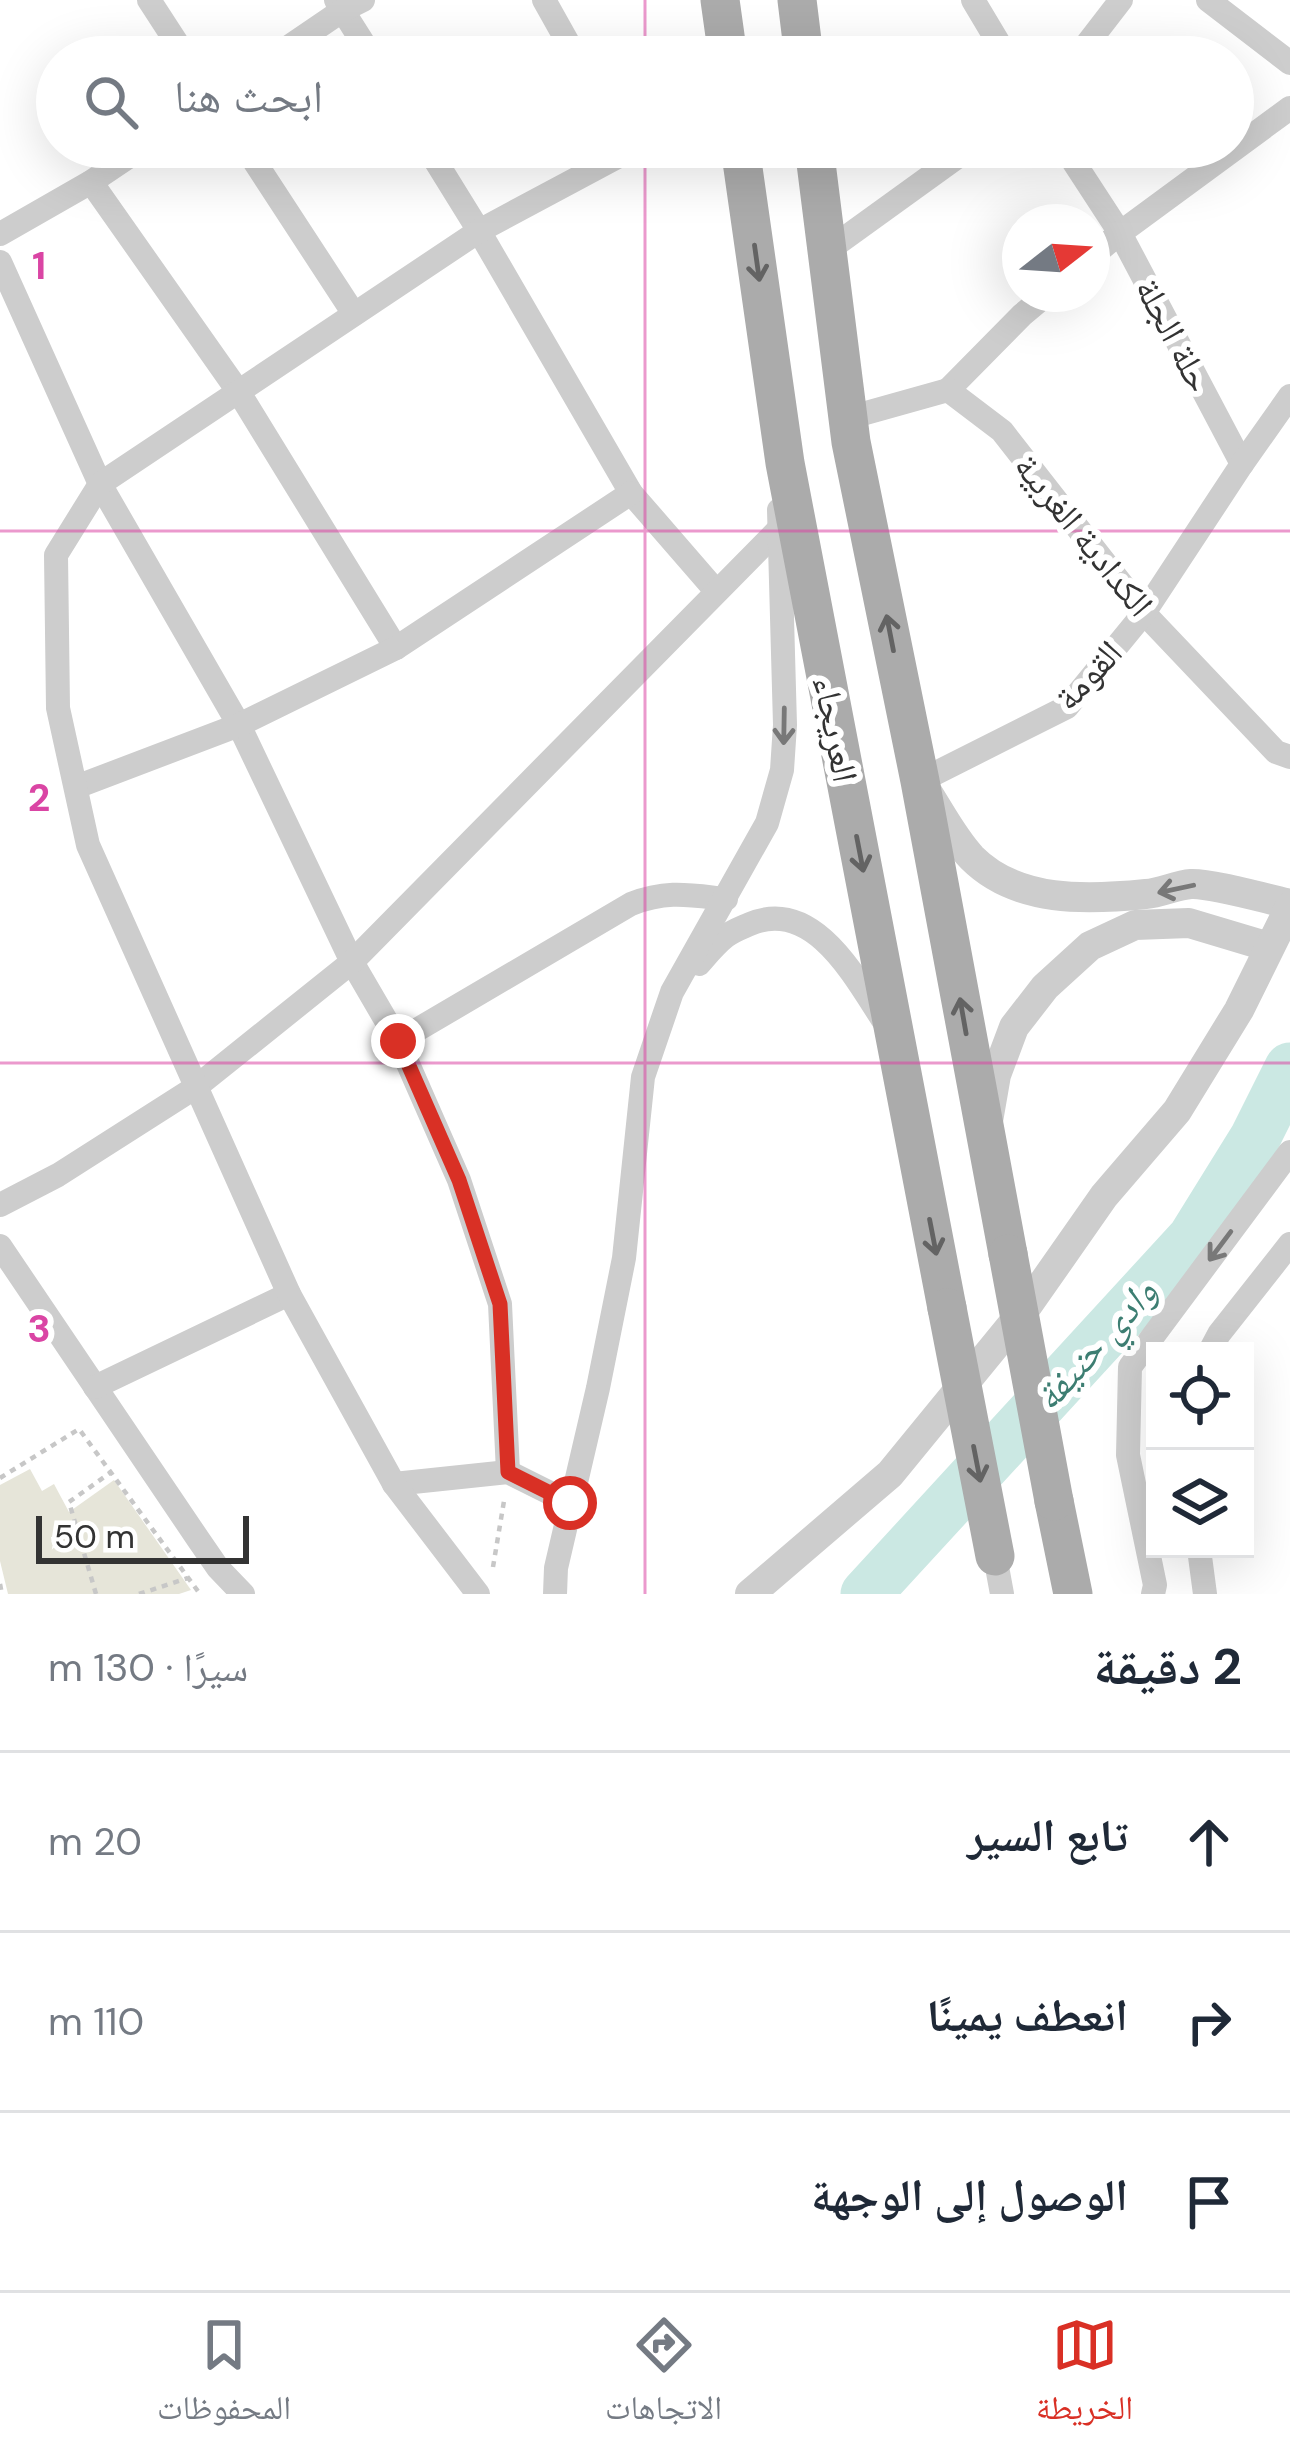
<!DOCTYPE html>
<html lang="ar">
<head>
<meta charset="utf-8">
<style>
  :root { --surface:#fff; --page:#f2f2f3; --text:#1f2937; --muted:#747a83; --line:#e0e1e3; --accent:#d93025 }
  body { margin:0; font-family:"DM Sans","Noto Naskh Arabic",sans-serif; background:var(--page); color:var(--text); direction:rtl }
  .controls { position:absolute; right:36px; bottom:36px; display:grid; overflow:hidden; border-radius:0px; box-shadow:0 12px 48px #0002 }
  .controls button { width:108px; height:108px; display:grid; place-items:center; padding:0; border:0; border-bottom:3px solid var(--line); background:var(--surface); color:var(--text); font:60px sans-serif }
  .compass { position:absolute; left:1002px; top:204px; width:108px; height:108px; border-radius:50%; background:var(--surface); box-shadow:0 12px 48px #0002; rotate:73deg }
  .scale { position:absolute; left:36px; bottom:30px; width:213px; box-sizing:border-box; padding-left:12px; border:6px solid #333; border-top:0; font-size:33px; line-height:42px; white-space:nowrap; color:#333; -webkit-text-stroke:9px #fff; paint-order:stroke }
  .stop { position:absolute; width:36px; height:36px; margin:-27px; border:9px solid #d93025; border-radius:50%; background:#fff }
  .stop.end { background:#d93025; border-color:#fff; box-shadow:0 3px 12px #0008 }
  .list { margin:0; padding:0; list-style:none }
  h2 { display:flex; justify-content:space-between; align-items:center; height:156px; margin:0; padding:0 48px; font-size:51px }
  h2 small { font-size:39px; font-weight:400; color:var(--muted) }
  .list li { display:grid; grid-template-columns:78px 1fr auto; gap:36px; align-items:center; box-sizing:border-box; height:180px; padding:0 48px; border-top:3px solid var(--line) }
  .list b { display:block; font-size:45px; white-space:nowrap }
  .list em { font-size:39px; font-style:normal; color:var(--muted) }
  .icon { flex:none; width:66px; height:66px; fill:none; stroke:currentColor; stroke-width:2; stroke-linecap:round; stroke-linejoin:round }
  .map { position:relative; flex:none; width:1290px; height:1594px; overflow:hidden; direction:ltr }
  .search { position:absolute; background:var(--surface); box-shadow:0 12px 48px #0002; left:36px; right:36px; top:36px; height:132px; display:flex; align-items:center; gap:30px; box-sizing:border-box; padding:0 42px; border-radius:66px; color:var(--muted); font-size:45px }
  .sheet { height:696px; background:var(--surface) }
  nav { display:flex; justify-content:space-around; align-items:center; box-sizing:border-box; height:168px; border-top:3px solid var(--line); background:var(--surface); font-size:33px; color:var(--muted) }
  nav a { display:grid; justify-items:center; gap:6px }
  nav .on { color:var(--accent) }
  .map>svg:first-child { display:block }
</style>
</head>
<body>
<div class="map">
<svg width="1290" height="1594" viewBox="0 0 1290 1594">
  <rect width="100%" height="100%" fill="#fff"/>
  <path fill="#e6e5d9" d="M30,1469L42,1491L54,1484L69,1512L114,1480L191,1590L179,1594H8L0,1561V1485Z"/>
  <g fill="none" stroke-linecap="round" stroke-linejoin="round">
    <path stroke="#cbe8e3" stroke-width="51" d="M866,1594L1193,1238L1255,1138L1290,1068"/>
    <g stroke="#c7c7c7" stroke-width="4.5" stroke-dasharray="6 6" stroke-linecap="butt">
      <path d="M0,1478L79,1429L200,1594"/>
      <path d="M493,1567L504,1501"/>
      <path d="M0,1584L2,1594"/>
      <path d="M96,1594L69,1502L110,1473"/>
      <path d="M139,1594L188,1578"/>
    </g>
    <g stroke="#cdcdcd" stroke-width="24">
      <path d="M149,0L186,57"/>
      <path d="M336,0L372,57"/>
      <path d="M544,0L576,57"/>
      <path d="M973,0L1007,57"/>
      <path d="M1208,0L1290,63"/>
      <path d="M274,57L343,10L363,0"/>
      <path d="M1077,57L1121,0"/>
      <path d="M245,147L354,314"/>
      <path d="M427,147L479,231L631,493L716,591"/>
      <path d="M1064,147L1120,233L1242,464"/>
      <path d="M91,182L238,391L396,648"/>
      <path d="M0,234L91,182L143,147"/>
      <path d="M827,251L971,147"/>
      <path d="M1092,256L1120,233L1290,108"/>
      <path d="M0,262L100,484L239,725L352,962L398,1041L459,1180L500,1304L508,1472"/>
      <path d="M948,390L1022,315L1047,294"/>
      <path d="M848,418L948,390L1002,431L1144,613L1276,752L1290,757"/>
      <path d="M920,781L1067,707L1144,613L1242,464L1290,396"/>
      <path d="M76,787L239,725L396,648L631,493"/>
      <path d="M699,964C707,955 715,945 725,937C732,931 741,928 750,924C813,897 855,977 883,1020"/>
      <path d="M398,1041L631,904C667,890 689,895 726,899"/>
      <path d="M0,1205L58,1175L196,1087L352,962L780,528"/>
      <path d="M0,1246L198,1539L218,1568L243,1594"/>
      <path d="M1210,1351L1219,1334L1290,1244"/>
      <path d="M95,1387L289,1294"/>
      <path d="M394,1484L508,1472L570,1503"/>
      <path d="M1199,1549L1205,1594"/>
      <path d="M995,1556L1002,1594"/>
      <path d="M478,1594L394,1484L289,1294L88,845L58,708L56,555L100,484L479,231L636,147"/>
      <path d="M555,1594L556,1568L598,1388L624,1258L643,1077L672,992L767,823L782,770L785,725L779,510"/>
      <path d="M1153,1594L1155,1585L1128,1455L1130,1367L1290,1152"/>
    </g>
    <g stroke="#cdcdcd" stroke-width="30">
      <path d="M926,790C940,812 954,839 972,858C1017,903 1087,900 1146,894C1161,893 1176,885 1191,884C1211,883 1267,899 1290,904"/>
      <path d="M988,1121L996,1075L1014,1027L1045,987L1090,946L1135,925L1189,923L1269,947"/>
      <path d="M750,1594L890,1474L1025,1309L1104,1196L1177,1111L1239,1010L1290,907"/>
    </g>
    <g stroke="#ababab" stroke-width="39">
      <path d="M720,0L728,57"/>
      <path d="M797,0L804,57"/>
      <path d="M740,147L785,463L947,1308"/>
      <path d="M814,147L851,442L920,781L1008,1254"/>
      <path d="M1054,1501L1073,1594"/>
    </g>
    <g stroke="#ababab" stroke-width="39">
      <path d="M1008,1254L1054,1501"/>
      <path d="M947,1308L995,1556"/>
    </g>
  </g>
  <defs><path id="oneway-shaft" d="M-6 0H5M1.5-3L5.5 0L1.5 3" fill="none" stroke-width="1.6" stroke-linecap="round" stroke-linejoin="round" transform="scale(3)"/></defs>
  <g stroke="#636363">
    <use href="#oneway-shaft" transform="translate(757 263) rotate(82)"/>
    <use href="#oneway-shaft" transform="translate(890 633) rotate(-101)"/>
    <use href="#oneway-shaft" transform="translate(860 854) rotate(79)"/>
    <use href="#oneway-shaft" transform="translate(963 1016) rotate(-100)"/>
    <use href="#oneway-shaft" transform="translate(933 1237) rotate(79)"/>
    <use href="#oneway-shaft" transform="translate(977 1464) rotate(79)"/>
  </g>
  <g stroke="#787878">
    <use href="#oneway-shaft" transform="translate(784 726) rotate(91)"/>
    <use href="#oneway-shaft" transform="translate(1176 889) rotate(168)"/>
    <use href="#oneway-shaft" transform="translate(1220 1246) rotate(127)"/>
  </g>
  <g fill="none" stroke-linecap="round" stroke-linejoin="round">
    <path stroke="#d93025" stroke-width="15" d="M398,1041L459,1180L500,1304L508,1472L570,1503"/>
  </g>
  <path fill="none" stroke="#da45a4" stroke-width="3" stroke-opacity="0.55" d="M645,0V57M645,147V1594M0,531H1290M0,1063H1290"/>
  <g text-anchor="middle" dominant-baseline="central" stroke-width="12" stroke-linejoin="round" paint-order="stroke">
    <g font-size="36" fill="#333" stroke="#fff">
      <text transform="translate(1174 335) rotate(62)">حلة الجلة</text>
      <text transform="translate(1084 535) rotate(51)">الكدادية الغربية</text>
      <text transform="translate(1088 675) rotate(-47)">القومة</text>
      <text transform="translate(836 729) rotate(79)">العريجاء</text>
    </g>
    <g font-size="39" font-style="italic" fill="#3d7e72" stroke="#fff">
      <text transform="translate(1095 1344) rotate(-48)">وادي حنيفة</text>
    </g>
  </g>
  <g font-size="39" text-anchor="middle" font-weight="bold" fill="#da45a4" stroke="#fff" stroke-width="12" stroke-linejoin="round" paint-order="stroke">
    <text x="39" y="279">1</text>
    <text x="39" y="811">2</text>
    <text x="39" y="1342">3</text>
  </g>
</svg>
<div class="controls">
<button><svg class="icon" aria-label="locate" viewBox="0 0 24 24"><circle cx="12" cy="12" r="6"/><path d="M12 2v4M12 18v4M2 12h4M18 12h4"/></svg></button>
<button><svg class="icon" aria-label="layers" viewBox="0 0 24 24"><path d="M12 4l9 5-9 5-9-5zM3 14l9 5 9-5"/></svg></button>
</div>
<svg class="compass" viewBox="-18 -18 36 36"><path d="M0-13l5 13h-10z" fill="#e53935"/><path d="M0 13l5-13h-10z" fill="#747a83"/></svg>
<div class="scale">50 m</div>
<div class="stop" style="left:570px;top:1503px"></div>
<div class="stop end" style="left:398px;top:1041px"></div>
<div class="search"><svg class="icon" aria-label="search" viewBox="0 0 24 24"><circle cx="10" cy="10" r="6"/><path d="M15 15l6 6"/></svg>ابحث هنا</div>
</div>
<section class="sheet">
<h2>2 دقيقة<small>سيرًا · 130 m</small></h2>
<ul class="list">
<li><svg class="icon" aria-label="ahead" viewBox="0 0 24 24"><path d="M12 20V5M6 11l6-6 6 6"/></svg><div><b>تابع السير</b></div><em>20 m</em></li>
<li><svg class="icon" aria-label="right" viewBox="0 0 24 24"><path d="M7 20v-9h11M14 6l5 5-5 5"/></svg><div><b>انعطف يمينًا</b></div><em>110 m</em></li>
<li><svg class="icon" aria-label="arrive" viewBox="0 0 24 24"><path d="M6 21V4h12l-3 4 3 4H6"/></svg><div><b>الوصول إلى الوجهة</b></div></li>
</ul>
</section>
<nav>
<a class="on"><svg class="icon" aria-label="map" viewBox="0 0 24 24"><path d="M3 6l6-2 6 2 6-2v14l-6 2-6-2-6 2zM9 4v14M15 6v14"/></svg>الخريطة</a>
<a><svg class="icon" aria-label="directions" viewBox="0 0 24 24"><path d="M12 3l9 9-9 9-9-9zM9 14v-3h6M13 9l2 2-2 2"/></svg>الاتجاهات</a>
<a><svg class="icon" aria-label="saved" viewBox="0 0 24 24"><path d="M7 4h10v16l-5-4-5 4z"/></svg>المحفوظات</a>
</nav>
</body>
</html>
